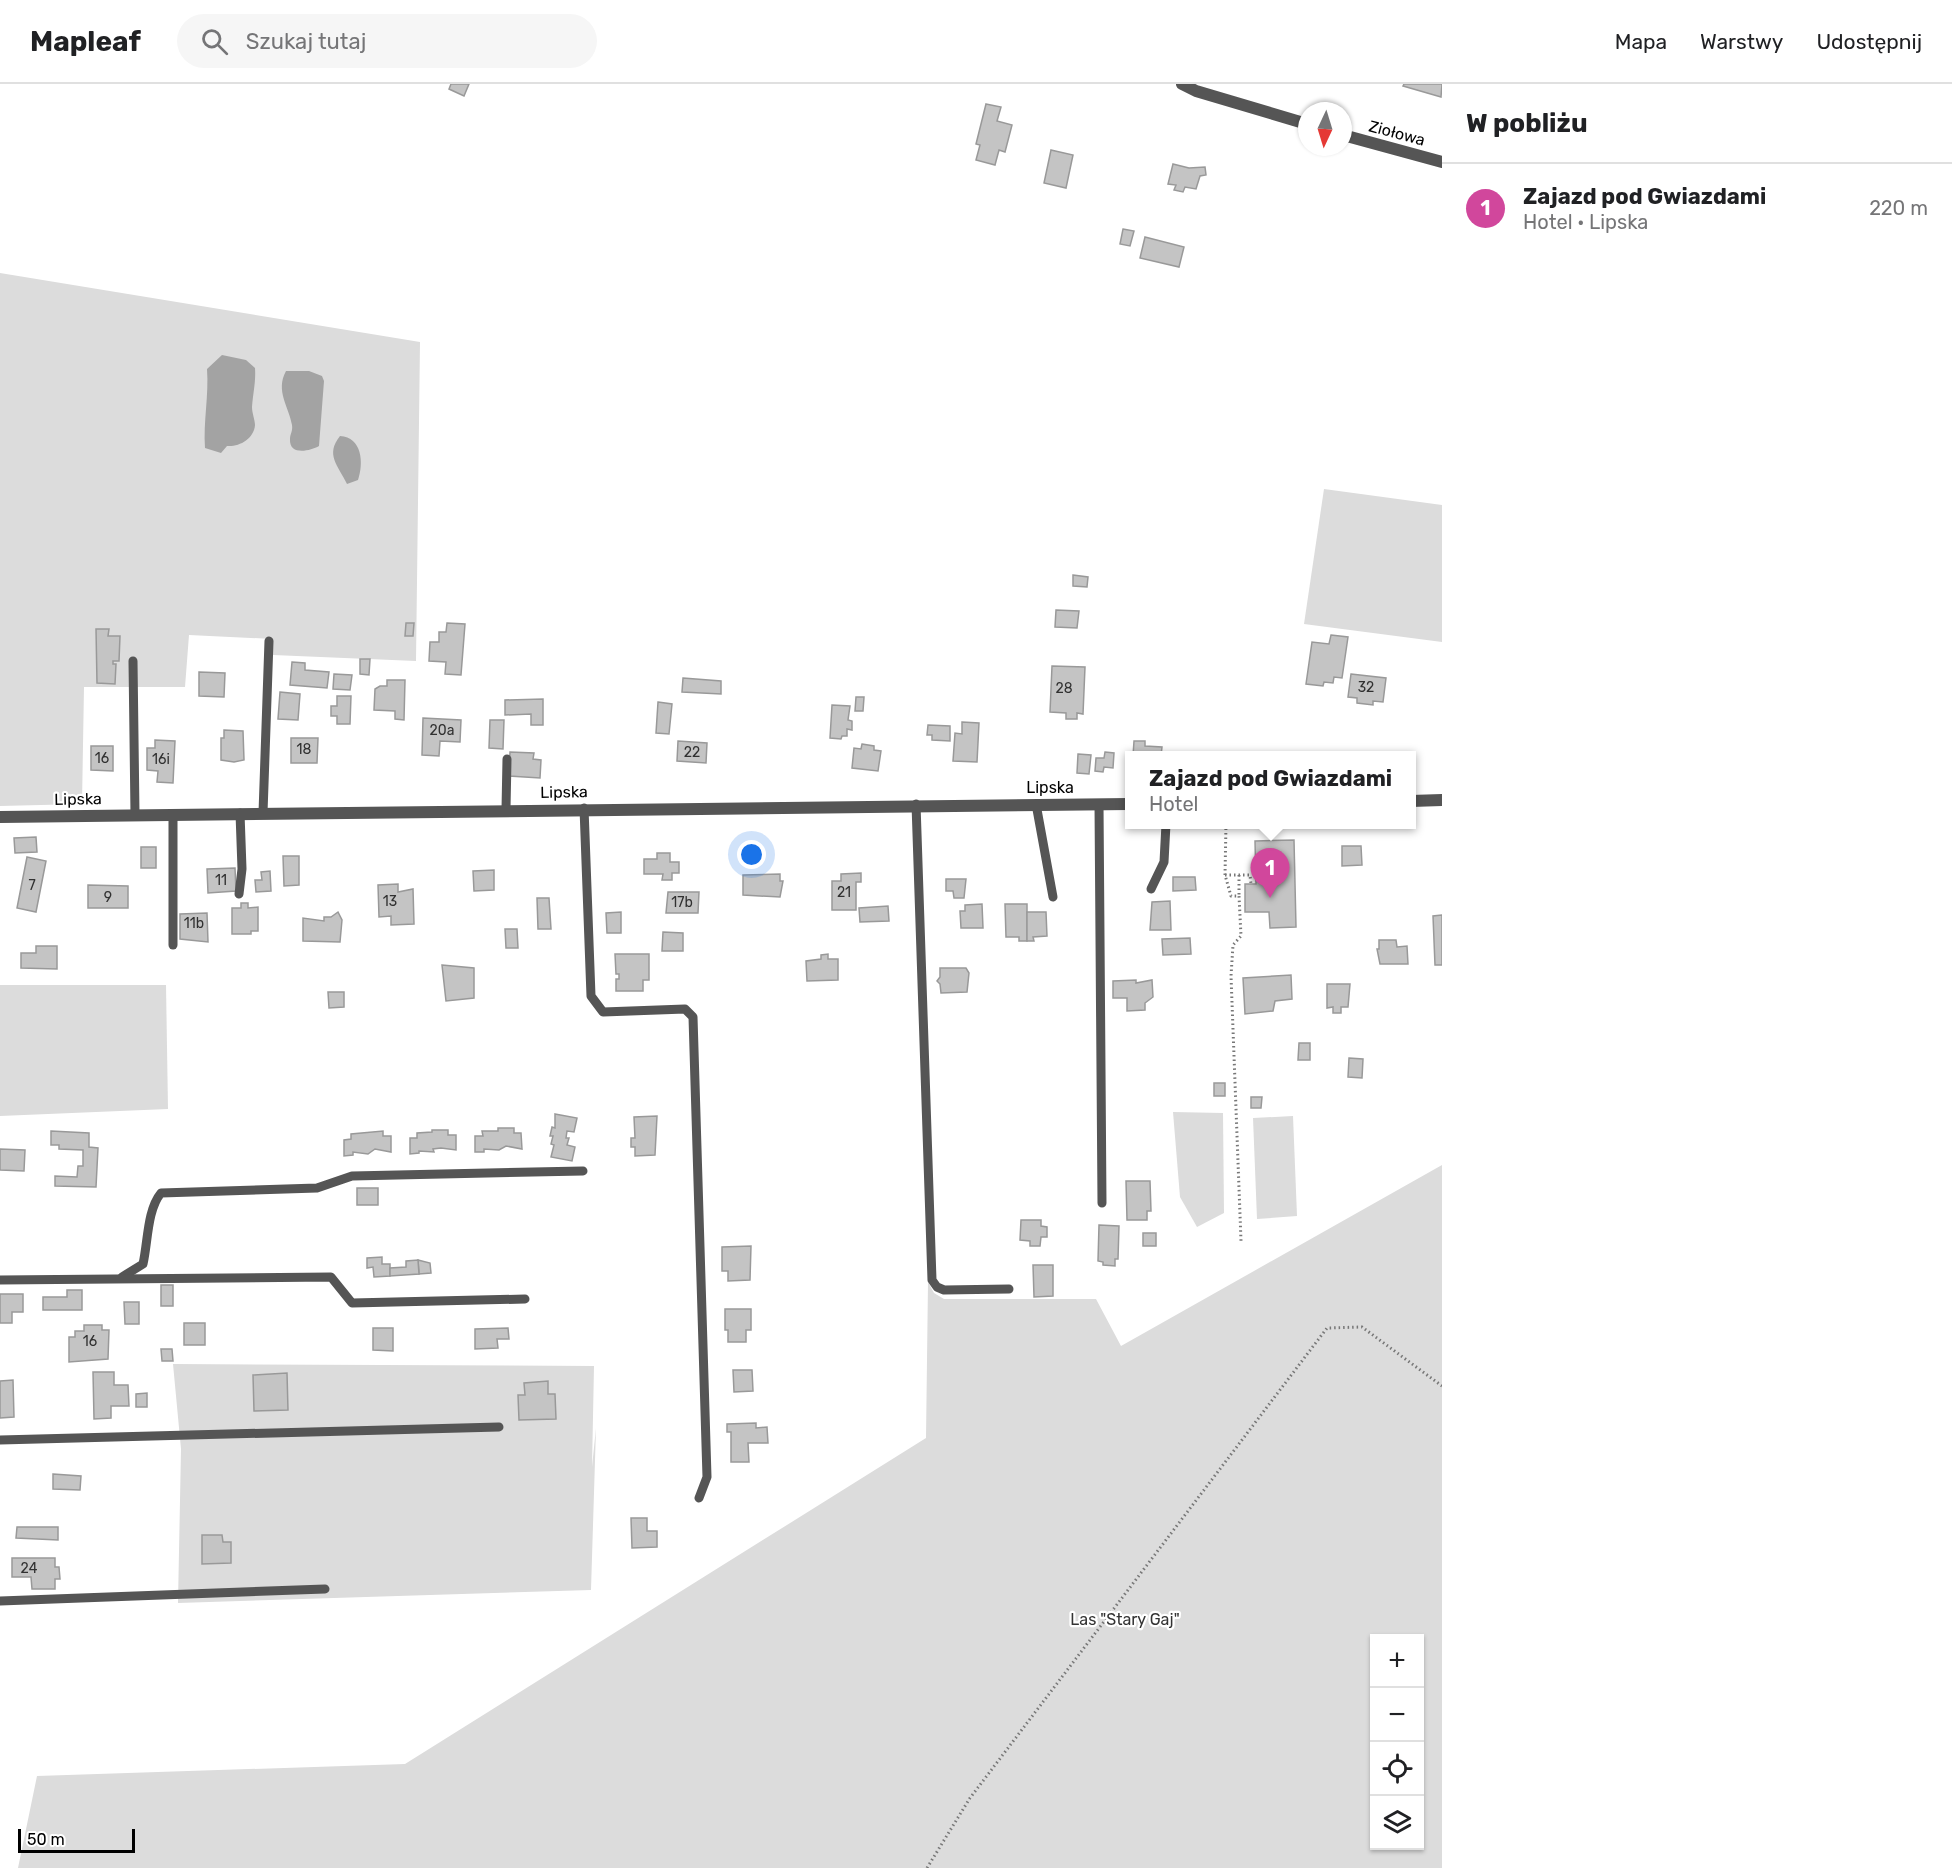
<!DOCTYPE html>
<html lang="pl">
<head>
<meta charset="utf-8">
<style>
  :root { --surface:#fff; --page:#f6f6f6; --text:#202124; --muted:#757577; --line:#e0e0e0; --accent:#000 }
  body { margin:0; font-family:Rubik,sans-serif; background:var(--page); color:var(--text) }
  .controls { position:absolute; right:18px; bottom:18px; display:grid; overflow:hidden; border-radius:0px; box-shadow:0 2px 4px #0004 }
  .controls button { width:54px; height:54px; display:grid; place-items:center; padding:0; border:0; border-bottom:2px solid var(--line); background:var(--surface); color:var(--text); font:30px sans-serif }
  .compass { position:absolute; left:1298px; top:18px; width:54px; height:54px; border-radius:50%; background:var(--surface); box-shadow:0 2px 4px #0004; rotate:184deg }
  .scale { position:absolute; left:18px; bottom:15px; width:117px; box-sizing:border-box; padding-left:6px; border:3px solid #000; border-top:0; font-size:16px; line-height:21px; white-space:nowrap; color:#000; -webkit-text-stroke:4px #fff; paint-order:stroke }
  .you { position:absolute; left:752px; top:771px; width:21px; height:21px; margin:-15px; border:4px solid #fff; border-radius:50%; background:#1a73e8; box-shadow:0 0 0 9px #1a73e833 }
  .badge { display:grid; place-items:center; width:39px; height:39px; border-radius:50%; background:var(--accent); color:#fff; font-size:20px; font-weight:700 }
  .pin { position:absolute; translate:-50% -50px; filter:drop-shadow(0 2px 3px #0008) }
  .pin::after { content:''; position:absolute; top:32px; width:21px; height:18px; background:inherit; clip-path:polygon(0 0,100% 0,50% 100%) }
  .popup { position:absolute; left:1125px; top:667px; width:291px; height:78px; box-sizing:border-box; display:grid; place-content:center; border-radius:0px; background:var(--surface); filter:drop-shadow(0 2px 4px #0005); font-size:20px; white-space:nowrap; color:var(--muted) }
  .popup b { font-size:22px; color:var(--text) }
  .popup::after { content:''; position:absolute; left:50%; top:100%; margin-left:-12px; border:12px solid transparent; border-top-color:var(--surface) }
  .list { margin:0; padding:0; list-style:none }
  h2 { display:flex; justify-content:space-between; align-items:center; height:78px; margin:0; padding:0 24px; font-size:26px }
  h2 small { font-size:20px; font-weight:400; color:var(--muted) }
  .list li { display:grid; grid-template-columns:39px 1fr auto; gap:18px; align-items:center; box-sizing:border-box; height:90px; padding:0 24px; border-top:2px solid var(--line) }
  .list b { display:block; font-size:22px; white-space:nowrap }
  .list p { margin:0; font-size:20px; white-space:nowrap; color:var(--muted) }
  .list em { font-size:20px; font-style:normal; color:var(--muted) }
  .icon { flex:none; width:33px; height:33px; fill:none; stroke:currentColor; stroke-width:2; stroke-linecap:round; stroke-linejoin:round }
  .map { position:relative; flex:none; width:1442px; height:1784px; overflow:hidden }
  header { display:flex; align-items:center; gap:36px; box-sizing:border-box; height:84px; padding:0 30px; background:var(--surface); border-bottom:2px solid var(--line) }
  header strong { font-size:28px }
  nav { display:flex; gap:33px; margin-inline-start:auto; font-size:21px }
  .search { width:420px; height:54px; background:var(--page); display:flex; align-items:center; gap:15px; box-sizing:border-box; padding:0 21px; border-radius:33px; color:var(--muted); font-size:22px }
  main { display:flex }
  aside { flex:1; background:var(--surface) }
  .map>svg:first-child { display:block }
</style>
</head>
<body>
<header>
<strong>Mapleaf</strong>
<div class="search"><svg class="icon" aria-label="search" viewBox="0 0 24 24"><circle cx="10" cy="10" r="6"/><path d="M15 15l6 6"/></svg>Szukaj tutaj</div>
<nav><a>Mapa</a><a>Warstwy</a><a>Udostępnij</a></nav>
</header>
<main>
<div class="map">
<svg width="1442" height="1784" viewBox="0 0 1442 1784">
  <rect width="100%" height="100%" fill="#fff"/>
  <g fill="#dcdcdc" fill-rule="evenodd">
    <path d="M0,189L420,258L416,577L273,571V555L189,551L185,603H84L82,720L0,722Z"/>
    <path d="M1324,405L1442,421V558L1304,540Z"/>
    <path d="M0,901H166L168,1025L0,1032Z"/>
    <path d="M1173,1028L1223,1029L1224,1129L1197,1143L1180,1113Z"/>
    <path d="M1293,1032L1297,1132L1257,1135L1253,1034Z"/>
    <path d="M1442,1081V1784H18L37,1692L405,1680L926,1354L928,1198L934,1209L944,1215H1096L1121,1262ZM1374,1554H1420V1762H1374Z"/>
    <path d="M173,1280L594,1282L592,1383L596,1344L591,1506L178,1519L181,1365Z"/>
  </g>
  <g fill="#a3a3a3">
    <path d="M222,271L246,276L255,284C256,298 253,309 252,323C252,329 255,336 255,341C254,355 239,363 227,362L221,369L205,364C203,338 209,312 207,285Z"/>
    <path d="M286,287H309L322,292L324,297L319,362C310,367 289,372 290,355C290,350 293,347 292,341C289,323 275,307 286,287Z"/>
    <path d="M340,352C362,353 364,379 358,396L347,400C338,381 325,371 340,352Z"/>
  </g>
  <g fill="#c4c4c4" stroke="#999" stroke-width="1.5">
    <path d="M451,0H469L464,12L449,5Z"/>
    <path d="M1404,0H1442L1441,13L1403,2Z"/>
    <path d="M986,20L1001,23L997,37L1012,41L1005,68L999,66L995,81L976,76L980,61L976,60Z"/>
    <path d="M1051,66L1073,71L1066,104L1044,99Z"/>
    <path d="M1173,80L1189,84L1205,83L1206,91L1200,92L1196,105L1185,103L1183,108L1174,106L1176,101L1168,100Z"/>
    <path d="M1123,145L1134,147L1130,162L1120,160Z"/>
    <path d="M1145,153L1184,163L1179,183L1140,174Z"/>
    <path d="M1073,491L1088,493L1087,503L1073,502Z"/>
    <path d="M1056,526L1079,527L1077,544L1055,543Z"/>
    <path d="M406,539H414L413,552H405Z"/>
    <path d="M447,539L465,540L461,591L445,590L446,578L429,577L430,558H439V548H446Z"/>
    <path d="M96,545H109L108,552H120L119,577H113V580H116L115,600L97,599Z"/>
    <path d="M1331,551L1348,553L1342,594L1334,593L1333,599L1324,598L1323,602L1306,600L1312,558L1329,560Z"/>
    <path d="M360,575H370L369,591L360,590Z"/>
    <path d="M292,578L305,579V586L329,588L327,604L290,601Z"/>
    <path d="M1052,582L1085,583L1083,630L1077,629V635H1066V629L1050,628Z"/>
    <path d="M199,588L225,589L224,613L199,612Z"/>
    <path d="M334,590L352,591L350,606L333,605Z"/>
    <path d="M1351,590L1386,594L1383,618L1373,617V621L1357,619V614L1348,613Z"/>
    <path d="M683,594L721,597V610L682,608Z"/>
    <path d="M387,596H405L404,636L395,635V627L374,626L375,605L380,602H387Z"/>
    <path d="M280,608L300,610L298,636L278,635Z"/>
    <path d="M337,612H351L350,640H337V632H331V622H337Z"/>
    <path d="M856,613H864L863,627H855Z"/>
    <path d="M543,615V641H531V630L505,631V616Z"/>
    <path d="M658,618L672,620L669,650L656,649Z"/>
    <path d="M832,621L850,622L848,636L852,637V646L847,645V652H842L841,655L830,654Z"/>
    <path d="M423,634L461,636L460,658L440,657L439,672L422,671Z"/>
    <path d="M490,636H504L503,665L489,664Z"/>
    <path d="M962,638L979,639L977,678L953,677L955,649L962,650Z"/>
    <path d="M928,641L950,642V657L932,656V651H927Z"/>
    <path d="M224,646L243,647L244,676L234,678L221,676V654H224Z"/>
    <path d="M291,654H318L317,679H291Z"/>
    <path d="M155,656L175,657L173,699L157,698L158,687L147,686V664H155Z"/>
    <path d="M678,657L707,659L706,679L677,677Z"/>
    <path d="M1134,657H1145V662L1162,663L1161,672H1133Z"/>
    <path d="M862,660L874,662V666L881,667L878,687L852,684L854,664L861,665Z"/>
    <path d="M91,662H113V687L91,686Z"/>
    <path d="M510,668L534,669L533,675L541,676L540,694L509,692Z"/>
    <path d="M1105,668L1114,669L1113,684L1104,683L1103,688L1095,687L1096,674H1104Z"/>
    <path d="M1078,670L1091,671L1089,690L1077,689Z"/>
    <path d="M36,753L37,768L15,769L14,754Z"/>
    <path d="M1294,756L1296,843L1270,844L1269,828H1245V800H1256L1255,757Z"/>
    <path d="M1342,762H1361L1362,781L1342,782Z"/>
    <rect x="141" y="763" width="15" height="21"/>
    <path d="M657,769H670V778H679V789H672V796H662L663,790H644V775H657Z"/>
    <path d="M283,772H299V801L284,802Z"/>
    <path d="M27,773L46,777L36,828L17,824Z"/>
    <path d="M235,784L236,807L208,809L207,785Z"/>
    <path d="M494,786V806L474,807L473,787Z"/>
    <path d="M270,787L271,807L256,808L255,796H262L261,788Z"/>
    <path d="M861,789V798H856V826H832V797H841V790Z"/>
    <path d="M780,790V797H783L780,813L743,811V791Z"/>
    <path d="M1173,793H1195L1196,806L1173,807Z"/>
    <path d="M946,795H966L964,814H954L953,807H946Z"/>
    <path d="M398,800V808L413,805L414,840L391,841V832L379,833L378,801Z"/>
    <path d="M88,801L128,802V824H88Z"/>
    <path d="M668,808H699L698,829H666Z"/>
    <path d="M537,814H549L551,845H538Z"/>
    <path d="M1170,817L1171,846H1150L1152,818Z"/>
    <path d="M241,819H248V824L258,823V847H251V850H232V824H241Z"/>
    <path d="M982,820L983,844H961L960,827H965V821Z"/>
    <path d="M1005,820H1027V857H1019V853H1006Z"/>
    <path d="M888,822L889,837L860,838L859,824Z"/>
    <path d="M338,828L342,836L340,858L303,857V834L324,837V833H331Z"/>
    <path d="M621,828V849H607L606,829Z"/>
    <path d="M1027,828H1046L1047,852L1033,853L1034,857H1027Z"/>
    <path d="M207,829L208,858L180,855V830Z"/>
    <path d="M1442,831V881H1435L1433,832Z"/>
    <path d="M505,845H517L518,864H506Z"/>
    <path d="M663,848L683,849V867H662Z"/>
    <path d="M1190,854L1191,870L1163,871L1162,855Z"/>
    <path d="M1379,856H1396L1397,863L1407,862L1408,880H1380L1377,865H1379Z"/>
    <path d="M36,862H57V885L21,884V869H36Z"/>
    <path d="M615,870H649V896H643V907H616V895H619V890H616Z"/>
    <path d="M828,870V875H838V896L807,897L806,877L821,875V871Z"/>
    <path d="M442,881L474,884V914L446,917Z"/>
    <path d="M940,884H966L969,889L967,908L941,909L940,900L937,897L940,893Z"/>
    <path d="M1291,891L1292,915L1275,917L1273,927L1245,930L1243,894Z"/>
    <path d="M1136,896V899L1152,896L1153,913L1145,919V926L1127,927V914H1113V897Z"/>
    <path d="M1327,900H1350L1348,923H1341V929H1333V923L1327,924Z"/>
    <path d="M328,908H344V923L329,924Z"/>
    <path d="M1299,959H1310V976H1298Z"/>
    <path d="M1349,974L1363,975L1362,994L1348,993Z"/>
    <rect x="1214" y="999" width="11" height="13"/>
    <path d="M1251,1013H1262L1261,1024H1251Z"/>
    <path d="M555,1030L577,1034L574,1048L567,1047L566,1054H569L567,1061L575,1063L572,1077L551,1073L554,1061L551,1060L553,1052H550L552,1043L555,1044Z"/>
    <path d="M657,1032L655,1071L635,1072V1063H631V1054H635L634,1033Z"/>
    <path d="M498,1044H514V1049H521L522,1065L506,1062L499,1066L484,1065V1068H475V1052H483L482,1047H498Z"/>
    <path d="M432,1046H448V1051H456V1066L441,1064L433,1065L434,1068L419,1067V1069L410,1070V1054H417V1049L432,1048Z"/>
    <path d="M51,1047L89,1049V1063L98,1064L96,1103L55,1102V1092L77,1093L78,1082H83V1066L59,1065V1061H51Z"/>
    <path d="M383,1047V1052H391V1068L375,1065L368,1070L353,1068V1071L344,1072V1056L351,1055V1050Z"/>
    <path d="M0,1065L25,1066L24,1087L0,1086Z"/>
    <path d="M1126,1097H1150L1151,1127H1147V1136H1127Z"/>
    <rect x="357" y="1104" width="21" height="17"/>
    <path d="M1021,1136H1041V1142L1047,1143V1153H1041L1040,1162H1030V1157L1020,1156Z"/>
    <path d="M1099,1141L1119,1142L1118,1175H1115V1182L1103,1181V1178L1098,1177Z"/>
    <rect x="1143" y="1149" width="13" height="13"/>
    <path d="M751,1162L750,1196L728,1197V1187H722V1163Z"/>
    <path d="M382,1173V1180H390V1192L374,1193L373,1183L367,1184V1174Z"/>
    <path d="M418,1176L430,1179L431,1189L419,1190Z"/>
    <path d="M418,1176L419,1190L390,1192V1184L406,1183V1177Z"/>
    <path d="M1033,1181H1053V1212L1034,1213Z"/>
    <rect x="161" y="1201" width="12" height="21"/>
    <path d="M67,1206H82V1226H43V1213H67Z"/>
    <path d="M0,1210H23V1228H12V1239H0Z"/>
    <path d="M124,1218H139V1240H125Z"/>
    <path d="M725,1225H751V1246H746V1258H728V1246H725Z"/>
    <rect x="184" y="1239" width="21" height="22"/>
    <path d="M84,1241H102V1246H109L108,1275L69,1278V1253H75V1247H84Z"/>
    <path d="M373,1244H393V1267L373,1266Z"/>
    <path d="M508,1244L509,1255H497L498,1264L475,1265V1245Z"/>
    <path d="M161,1265H172L173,1277H162Z"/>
    <path d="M733,1286H752L753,1307L734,1308Z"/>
    <path d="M93,1288H114V1301H128L129,1322H111V1334L94,1335Z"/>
    <path d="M287,1289L288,1326L254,1327L253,1291Z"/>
    <path d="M13,1296L14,1333L0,1334V1297Z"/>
    <path d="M548,1297V1310H555L556,1335L519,1336L518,1311H525L524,1299Z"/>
    <path d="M147,1309V1323H136V1310Z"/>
    <path d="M756,1339V1344L767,1343L768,1359H748L749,1378H731V1348H727V1340Z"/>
    <path d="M53,1390L81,1392L80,1406L53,1405Z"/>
    <path d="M631,1434H647V1447H657V1463L632,1464Z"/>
    <path d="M17,1443H58V1456L16,1454Z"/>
    <path d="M202,1451H222L223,1458H231V1479L202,1480Z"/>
    <path d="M12,1474H55V1483H59L60,1495H55V1505H32L31,1493H12Z"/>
  </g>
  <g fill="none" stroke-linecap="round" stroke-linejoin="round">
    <g stroke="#777" stroke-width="3" stroke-dasharray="1.5 3" stroke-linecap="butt">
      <path d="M1226,740L1225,791L1231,812H1239L1241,852L1233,861L1231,892L1241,1157"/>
      <path d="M1225,791H1250L1251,800"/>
      <path d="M1239,791V812"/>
      <path d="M927,1784L970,1714L1327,1244L1362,1243L1442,1302"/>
    </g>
    <g stroke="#555" stroke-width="9">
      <path d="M133,577L135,730"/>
      <path d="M916,720L932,1196L937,1203L944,1206L1009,1205"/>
      <path d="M1036,720L1053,813"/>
      <path d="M1099,720L1102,1119"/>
      <path d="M584,724L591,912L603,928L685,925L693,933L707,1393L699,1414"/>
      <path d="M506,725L507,675"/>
      <path d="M263,729L269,557"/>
      <path d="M173,730V861"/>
      <path d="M1151,805L1164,778L1166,740"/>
      <path d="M239,810L242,785L240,729"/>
      <path d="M122,1193L143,1180C148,1158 147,1126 161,1109L317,1104L352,1092L583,1087"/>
      <path d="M0,1196L331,1193L352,1219L525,1215"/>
      <path d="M0,1356L499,1343"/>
      <path d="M0,1517L325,1505"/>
    </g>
    <g stroke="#555" stroke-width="12">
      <path d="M1182,0L1196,7L1307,40"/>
      <path d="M1343,51L1442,78"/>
      <path d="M1411,717L1442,716"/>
      <path d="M0,733L1129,720"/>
    </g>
  </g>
  <g text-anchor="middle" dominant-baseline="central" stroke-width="4.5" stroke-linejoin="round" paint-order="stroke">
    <g font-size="14" fill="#313131">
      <text x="1366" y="603">32</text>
      <text x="1064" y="604">28</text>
      <text x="442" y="646">20a</text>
      <text x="304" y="665">18</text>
      <text x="692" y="668">22</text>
      <text x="102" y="674">16</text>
      <text x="161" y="675">16i</text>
      <text x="221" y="796">11</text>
      <text x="32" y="801">7</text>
      <text x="844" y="808">21</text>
      <text x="108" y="813">9</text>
      <text x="390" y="817">13</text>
      <text x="682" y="818">17b</text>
      <text x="194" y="839">11b</text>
      <text x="90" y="1257">16</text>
      <text x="29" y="1484">24</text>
    </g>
    <g font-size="16" fill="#000" stroke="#fff">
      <text transform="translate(1397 49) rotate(15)">Ziołowa</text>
      <text x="1050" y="703">Lipska</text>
      <text transform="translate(564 708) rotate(-1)">Lipska</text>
      <text transform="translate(78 715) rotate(-1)">Lipska</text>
    </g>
    <g font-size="16" fill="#333" stroke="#fff">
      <text x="1125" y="1535">Las "Stary Gaj"</text>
    </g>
  </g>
</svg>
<div class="controls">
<button>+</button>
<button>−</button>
<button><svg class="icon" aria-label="locate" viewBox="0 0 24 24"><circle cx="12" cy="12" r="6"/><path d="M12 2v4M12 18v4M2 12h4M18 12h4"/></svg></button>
<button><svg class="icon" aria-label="layers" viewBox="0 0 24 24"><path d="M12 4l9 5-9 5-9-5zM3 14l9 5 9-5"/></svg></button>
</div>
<svg class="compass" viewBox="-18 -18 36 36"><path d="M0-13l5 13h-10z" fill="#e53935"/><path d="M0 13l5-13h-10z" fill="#757577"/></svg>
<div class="scale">50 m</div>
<div class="you"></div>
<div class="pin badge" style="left:1270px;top:814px;background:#d1479c">1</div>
<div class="popup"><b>Zajazd pod Gwiazdami</b>Hotel</div>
</div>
<aside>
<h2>W pobliżu<small></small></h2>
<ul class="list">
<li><span class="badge" style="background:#d1479c">1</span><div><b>Zajazd pod Gwiazdami</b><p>Hotel · Lipska</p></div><em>220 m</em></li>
</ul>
</aside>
</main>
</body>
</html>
